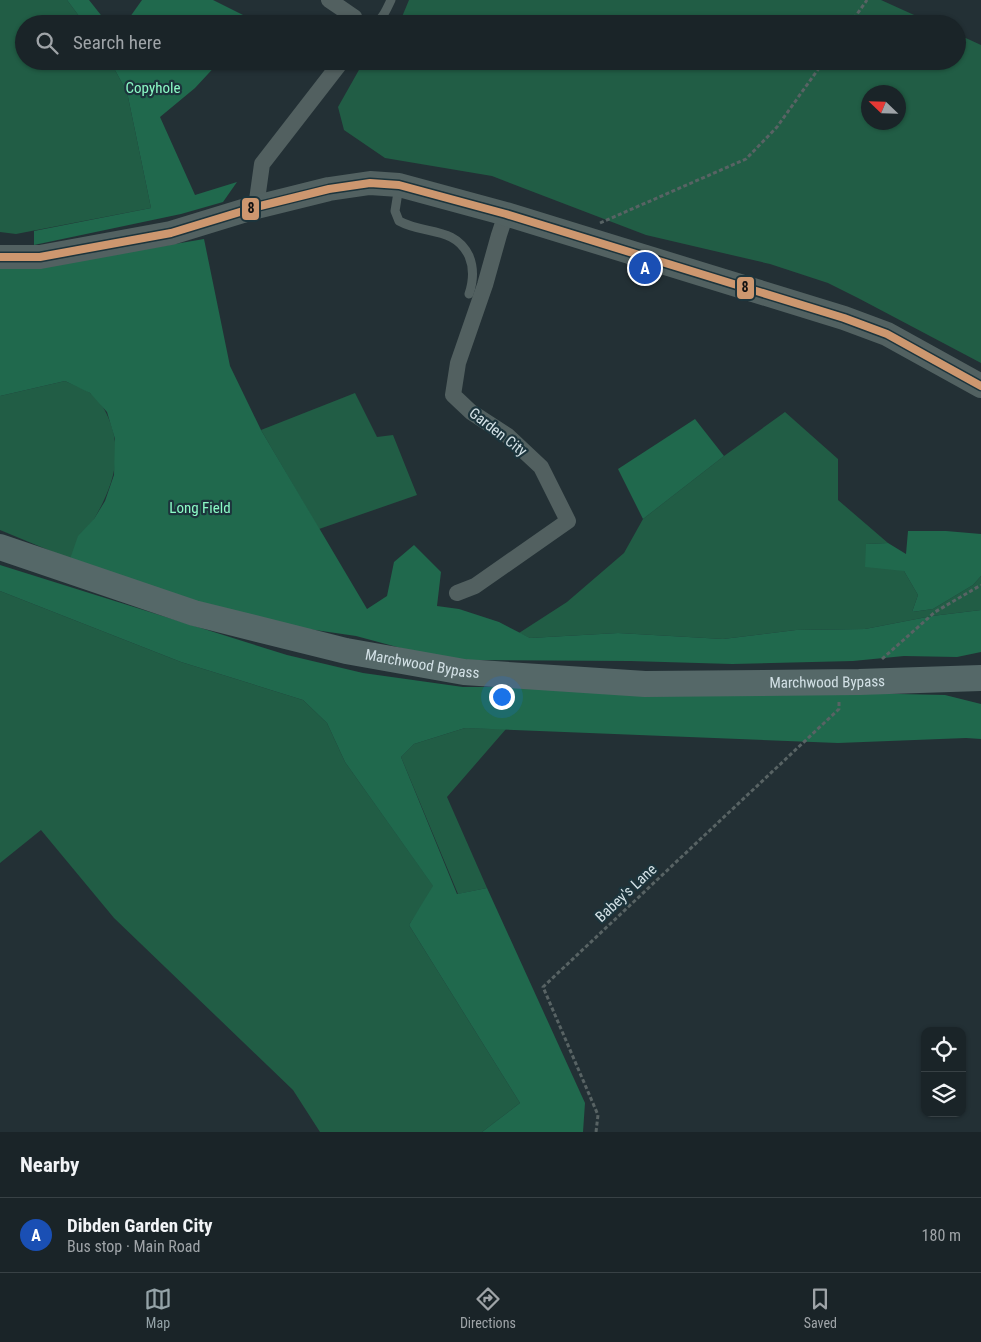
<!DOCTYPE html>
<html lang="en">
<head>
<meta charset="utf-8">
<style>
  :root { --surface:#1a2428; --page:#232c30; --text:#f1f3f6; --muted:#9fa4a8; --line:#384145; --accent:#95a3a8 }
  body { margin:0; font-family:"Roboto Condensed",sans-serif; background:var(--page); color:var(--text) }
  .controls { position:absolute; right:15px; bottom:15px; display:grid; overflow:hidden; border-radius:10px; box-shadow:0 1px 4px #0004 }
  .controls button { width:45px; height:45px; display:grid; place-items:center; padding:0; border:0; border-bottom:1px solid var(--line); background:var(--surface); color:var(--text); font:25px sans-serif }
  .compass { position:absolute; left:861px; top:85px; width:45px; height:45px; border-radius:50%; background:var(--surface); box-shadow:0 1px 4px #0004; rotate:293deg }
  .you { position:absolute; left:501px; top:696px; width:18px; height:18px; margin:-12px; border:4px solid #fff; border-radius:50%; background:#1a73e8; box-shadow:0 0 0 8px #1a73e833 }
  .badge { display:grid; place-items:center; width:32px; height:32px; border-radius:50%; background:var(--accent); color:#fff; font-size:16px; font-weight:700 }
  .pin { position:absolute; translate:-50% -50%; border:2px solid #fff; box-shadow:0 1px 5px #0006 }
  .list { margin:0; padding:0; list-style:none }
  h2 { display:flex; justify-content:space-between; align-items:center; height:65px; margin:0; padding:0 20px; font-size:21px }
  h2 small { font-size:16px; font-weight:400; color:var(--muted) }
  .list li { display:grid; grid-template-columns:32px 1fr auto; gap:15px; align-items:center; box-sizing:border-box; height:75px; padding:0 20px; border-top:1px solid var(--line) }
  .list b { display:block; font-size:19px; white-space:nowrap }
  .list p { margin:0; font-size:16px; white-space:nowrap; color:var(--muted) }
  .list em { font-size:16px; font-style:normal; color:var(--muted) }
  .icon { flex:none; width:28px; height:28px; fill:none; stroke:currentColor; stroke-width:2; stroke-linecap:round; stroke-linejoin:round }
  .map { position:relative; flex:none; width:981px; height:1132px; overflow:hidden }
  .search { position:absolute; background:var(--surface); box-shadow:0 1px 4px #0004; left:15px; right:15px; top:15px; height:55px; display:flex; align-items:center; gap:12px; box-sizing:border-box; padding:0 18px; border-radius:28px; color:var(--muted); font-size:19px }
  .sheet { height:140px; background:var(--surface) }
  nav { display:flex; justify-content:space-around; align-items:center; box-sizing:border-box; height:70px; border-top:1px solid var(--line); background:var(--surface); font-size:14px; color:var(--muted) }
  nav a { display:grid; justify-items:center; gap:2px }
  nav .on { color:var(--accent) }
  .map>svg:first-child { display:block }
</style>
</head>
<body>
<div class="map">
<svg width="981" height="1132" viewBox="0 0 981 1132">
  <rect width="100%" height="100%" fill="#233035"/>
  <g fill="#215d45" fill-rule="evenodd">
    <path d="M0,0H67L85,24H24V61H110L127,92L151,208L16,234L0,232Z"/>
    <path d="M409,0H881L934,24H399Z"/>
    <path d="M957,34L981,45V363L858,298L828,283L770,264L646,235L492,176L385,158L344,130L338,107L364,61H957ZM868,92H898V122H868Z"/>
    <path d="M65,381C73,385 83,388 90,393C101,401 108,414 112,428C127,477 94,518 70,559L0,530V396Z"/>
    <path d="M355,393L377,437L393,435L417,495L319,529L261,430Z"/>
    <path d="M785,412L838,459V500L888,543L866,544L904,571L918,595L912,612L933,609L973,585L981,576V610L932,616L865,629L796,630L723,639L618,633L530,638L519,633L567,602L624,553L643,519L724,456Z"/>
    <path d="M0,591L181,662L303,700L327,723L345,762L434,887L409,925L520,1103L482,1132H320L293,1090L114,918L41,830L0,863Z"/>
    <path d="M465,728L506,729L447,797L487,888L458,894L401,757L414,744Z"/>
  </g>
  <g fill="#20694d">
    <path d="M67,0H89L108,24H85Z"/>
    <path d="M142,0H213L251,19L248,24H125Z"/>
    <path d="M110,61H220L195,88L160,117L195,195L237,182L223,202L181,214L34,245V231L151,208L127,92Z"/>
    <path d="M204,239L230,366L261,430L367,609L387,596L394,562L414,545L441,572L437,606L459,609L499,622L530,638L618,633L723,639L796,630L865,629L932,616L981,610V652L957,657L904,656L853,661L732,664L630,661L465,660L427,655L356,636L281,625L163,594L70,559L78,536L94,519L105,501L114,475L115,439L107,412L90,393L65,381L0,396V268L87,259Z"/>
    <path d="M695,419L724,456L643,519L618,469Z"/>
    <path d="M908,531H946L981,534V576L973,585L933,609L912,612L918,595L904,571L865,567L866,544L888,543L906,554Z"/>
    <path d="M0,565L287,655L363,673L463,687H578L945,695L981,704V739L966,738L838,743L465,728L414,744L401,757L457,894L487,888L585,1103L583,1132H482L520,1103L409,925L433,886L345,762L327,723L303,700L181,662L0,591Z"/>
  </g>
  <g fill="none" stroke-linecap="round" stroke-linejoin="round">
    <g stroke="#586364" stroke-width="3" stroke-dasharray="4 2.5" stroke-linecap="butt">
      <path d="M850,24L867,0"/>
      <path d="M600,223L746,159L777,127L824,61"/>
      <path d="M882,659L935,612L981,585"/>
      <path d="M596,1132L598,1115L543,987L839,709V702"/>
    </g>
    <g stroke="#526060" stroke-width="9">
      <path d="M369,24C382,23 386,10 391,0"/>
      <path d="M399,186L395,211L399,221C424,235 455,226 469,256C474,268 473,282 469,294"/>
    </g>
    <g stroke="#526060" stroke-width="16">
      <path d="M329,0L354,17L352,24"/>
      <path d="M256,207L262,164L338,66L340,61"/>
      <path d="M457,593L475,586L568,521L541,467L508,436L471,412L453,395L458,363L485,285L499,235L506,214"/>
    </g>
    <path stroke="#526161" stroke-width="24" d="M0,257H40L171,233L256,207L329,189L370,183L399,185L506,214L844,318L887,334L981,386"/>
    <path stroke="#556868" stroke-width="26" id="s1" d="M0,547L194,613L346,651L464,672L645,684L859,682L981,678"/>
    <g stroke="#1c343c" stroke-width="11">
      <path id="bus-1" d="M0,257H40L171,233L256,207L329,189L370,183L399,185L506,214L844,318L887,334L981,386"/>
    </g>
    <use href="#bus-1" stroke="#cd976f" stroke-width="8"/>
  </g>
  <g text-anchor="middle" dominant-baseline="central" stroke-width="4.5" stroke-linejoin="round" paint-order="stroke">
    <g font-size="15" fill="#8cfac6" stroke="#1c343c">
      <text x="153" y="88">Copyhole</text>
      <text x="200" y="508">Long Field</text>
    </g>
    <g font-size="15" fill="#d3e1e6" stroke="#1c343c">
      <text transform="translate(498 432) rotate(38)">Garden City</text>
      <text stroke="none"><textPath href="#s1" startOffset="439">Marchwood Bypass</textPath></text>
      <text stroke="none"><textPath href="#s1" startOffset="845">Marchwood Bypass</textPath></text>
      <text transform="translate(626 893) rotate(-43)">Babey's Lane</text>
    </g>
  </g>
  <g stroke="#1c343c" stroke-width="2">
    <rect x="241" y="197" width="19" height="24" rx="5" fill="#cd976f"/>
    <rect x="736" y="276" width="19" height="24" rx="5" fill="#cd976f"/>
  </g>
  <g font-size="14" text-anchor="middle" font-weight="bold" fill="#111">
    <text x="251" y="213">8</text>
    <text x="745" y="292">8</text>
  </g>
</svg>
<div class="controls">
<button><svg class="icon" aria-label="locate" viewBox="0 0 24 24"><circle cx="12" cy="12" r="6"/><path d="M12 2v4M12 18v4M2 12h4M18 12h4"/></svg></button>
<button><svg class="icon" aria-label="layers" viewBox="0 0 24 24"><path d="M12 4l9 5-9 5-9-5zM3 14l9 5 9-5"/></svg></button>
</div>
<svg class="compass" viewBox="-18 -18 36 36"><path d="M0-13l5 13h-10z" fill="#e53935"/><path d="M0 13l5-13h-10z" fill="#9fa4a8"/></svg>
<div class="you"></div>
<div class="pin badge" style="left:645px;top:268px;background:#1a4fb4">A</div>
<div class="search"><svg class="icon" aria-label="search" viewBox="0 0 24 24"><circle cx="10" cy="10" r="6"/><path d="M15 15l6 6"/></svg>Search here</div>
</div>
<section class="sheet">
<h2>Nearby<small></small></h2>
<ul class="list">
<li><span class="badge" style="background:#1a4fb4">A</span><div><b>Dibden Garden City</b><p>Bus stop · Main Road</p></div><em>180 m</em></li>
</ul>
</section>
<nav>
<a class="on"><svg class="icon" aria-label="map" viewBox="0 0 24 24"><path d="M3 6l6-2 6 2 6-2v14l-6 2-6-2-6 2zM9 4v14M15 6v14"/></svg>Map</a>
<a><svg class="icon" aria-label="directions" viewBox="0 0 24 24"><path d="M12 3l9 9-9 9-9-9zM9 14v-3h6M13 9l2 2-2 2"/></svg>Directions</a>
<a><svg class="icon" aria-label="saved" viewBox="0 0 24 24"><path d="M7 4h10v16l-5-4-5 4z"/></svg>Saved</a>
</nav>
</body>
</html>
